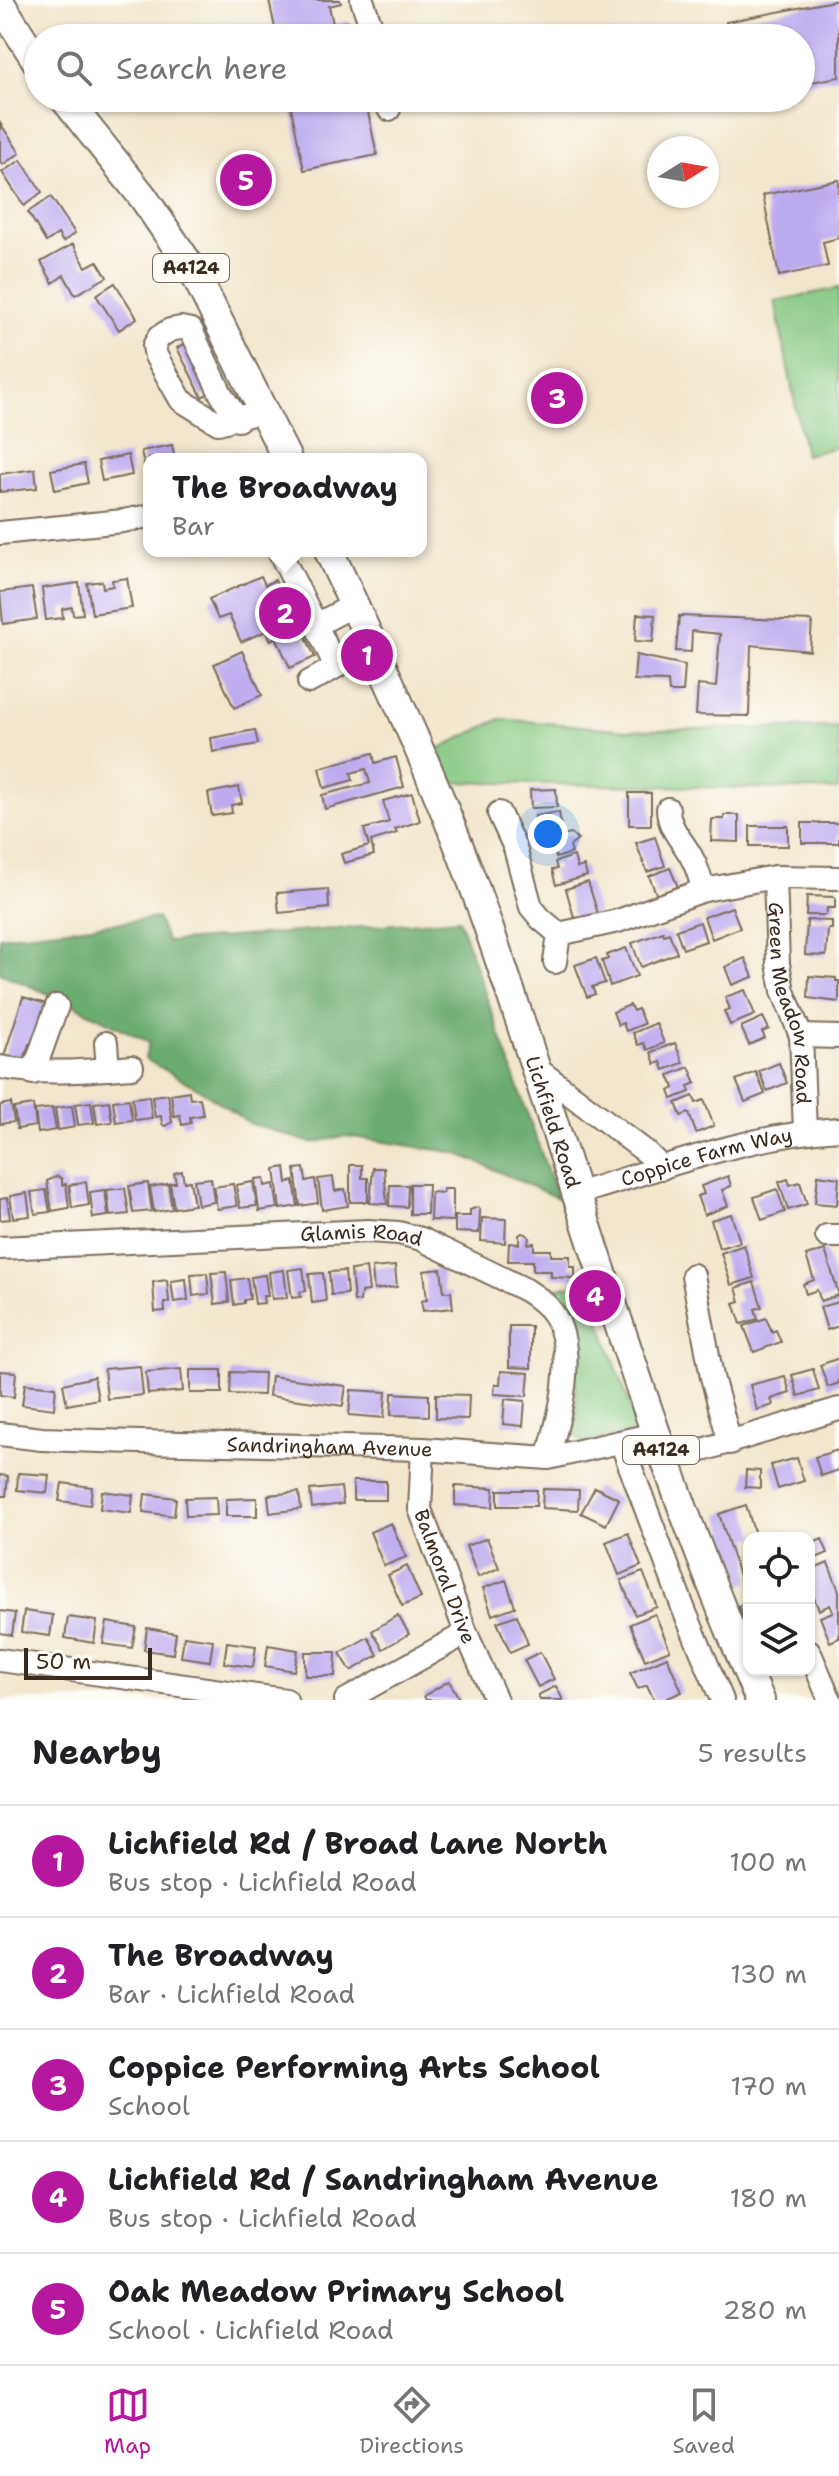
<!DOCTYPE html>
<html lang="en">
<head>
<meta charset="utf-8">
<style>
  :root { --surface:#fff; --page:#f6f6f6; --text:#202124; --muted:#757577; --line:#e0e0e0; --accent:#b5179e }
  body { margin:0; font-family:"Shantell Sans",sans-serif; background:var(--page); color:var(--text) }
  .controls { position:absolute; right:24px; bottom:24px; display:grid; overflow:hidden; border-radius:16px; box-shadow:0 2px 6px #0004 }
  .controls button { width:72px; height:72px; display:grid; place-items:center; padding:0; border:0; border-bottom:2px solid var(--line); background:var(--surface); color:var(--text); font:40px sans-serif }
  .compass { position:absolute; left:647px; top:136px; width:72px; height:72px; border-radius:50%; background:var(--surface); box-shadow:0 2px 6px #0004; rotate:79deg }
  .scale { position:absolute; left:24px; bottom:20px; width:128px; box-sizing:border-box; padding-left:8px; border:4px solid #3b2a1e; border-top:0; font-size:22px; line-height:28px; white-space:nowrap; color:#3b2a1e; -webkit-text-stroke:6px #fdfcf7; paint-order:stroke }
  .you { position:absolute; left:548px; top:834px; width:28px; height:28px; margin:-20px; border:6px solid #fff; border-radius:50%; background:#1a73e8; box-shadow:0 0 0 12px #1a73e833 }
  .badge { display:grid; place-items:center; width:52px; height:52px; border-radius:50%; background:var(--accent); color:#fff; font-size:26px; font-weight:700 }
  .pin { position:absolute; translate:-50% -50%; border:4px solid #fff; box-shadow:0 2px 8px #0006 }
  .popup { position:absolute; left:143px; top:453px; width:284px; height:104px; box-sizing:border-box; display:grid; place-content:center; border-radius:16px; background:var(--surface); filter:drop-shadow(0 2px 6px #0005); font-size:26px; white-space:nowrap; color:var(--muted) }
  .popup b { font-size:30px; color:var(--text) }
  .popup::after { content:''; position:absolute; left:50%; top:100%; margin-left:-16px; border:16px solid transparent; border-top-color:var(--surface) }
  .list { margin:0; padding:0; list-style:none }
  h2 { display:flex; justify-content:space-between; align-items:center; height:104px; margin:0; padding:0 32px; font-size:34px }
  h2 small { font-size:26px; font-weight:400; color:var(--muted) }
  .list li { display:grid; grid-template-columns:52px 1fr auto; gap:24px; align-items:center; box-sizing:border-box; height:112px; padding:0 32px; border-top:2px solid var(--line) }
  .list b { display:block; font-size:30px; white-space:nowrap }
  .list p { margin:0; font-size:26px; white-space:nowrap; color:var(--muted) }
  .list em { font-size:26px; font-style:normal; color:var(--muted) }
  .icon { flex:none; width:44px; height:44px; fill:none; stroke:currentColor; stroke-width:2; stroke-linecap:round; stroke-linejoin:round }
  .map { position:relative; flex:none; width:839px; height:1700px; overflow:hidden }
  .search { position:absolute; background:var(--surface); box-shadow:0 2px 6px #0004; left:24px; right:24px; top:24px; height:88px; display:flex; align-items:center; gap:20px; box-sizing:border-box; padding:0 28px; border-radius:44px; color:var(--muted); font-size:30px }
  .sheet { height:664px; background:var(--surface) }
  nav { display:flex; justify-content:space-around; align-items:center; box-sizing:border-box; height:112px; border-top:2px solid var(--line); background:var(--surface); font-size:22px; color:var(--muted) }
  nav a { display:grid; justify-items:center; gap:4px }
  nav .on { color:var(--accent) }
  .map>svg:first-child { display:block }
</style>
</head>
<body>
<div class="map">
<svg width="839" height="1700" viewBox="0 0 839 1700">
  <rect width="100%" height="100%" fill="#fdfcf7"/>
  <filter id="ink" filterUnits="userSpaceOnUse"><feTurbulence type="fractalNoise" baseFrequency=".0125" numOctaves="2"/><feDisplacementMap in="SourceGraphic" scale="16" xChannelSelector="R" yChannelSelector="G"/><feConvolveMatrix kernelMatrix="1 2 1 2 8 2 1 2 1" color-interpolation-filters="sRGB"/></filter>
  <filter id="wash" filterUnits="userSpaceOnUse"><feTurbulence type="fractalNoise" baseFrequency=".006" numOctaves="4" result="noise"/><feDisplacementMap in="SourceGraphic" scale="32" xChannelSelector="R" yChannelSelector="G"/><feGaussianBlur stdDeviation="1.8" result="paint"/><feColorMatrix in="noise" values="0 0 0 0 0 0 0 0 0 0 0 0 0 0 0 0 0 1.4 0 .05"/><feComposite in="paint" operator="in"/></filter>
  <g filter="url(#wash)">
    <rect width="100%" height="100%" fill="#f2e6cc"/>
    <g fill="#84c781" stroke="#607850" stroke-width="2">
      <path d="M839,288V447L805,455L775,301Z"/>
      <path d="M500,719L629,730L839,727V790L450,782L438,749Z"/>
      <path d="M586,1282L639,1431L584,1442L575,1436L577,1398L571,1338L545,1291Z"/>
    </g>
    <path fill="#6bac6f" stroke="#536b46" stroke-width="2" d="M157,918L167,942L459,919L557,1198L457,1153L346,1136L311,1143L249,1123L201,1090L145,1059L149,1042L70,1003L0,973V937Z"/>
    <g id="blocks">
      <g fill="#bdabf0">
        <path d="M269,0H340L341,3L329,6L333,24L349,21L352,38H277Z"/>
        <path d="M839,0V77L801,84V38H729L726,22Z"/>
        <path d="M289,98H365L377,155L304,170Z"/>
        <path d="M0,123L20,153L2,165L0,161Z"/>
        <path d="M21,160L42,192L24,206L2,172Z"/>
        <path d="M839,180V238L823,242L828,266L779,276L763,195Z"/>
        <path d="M51,197L75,233L63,242L58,234L46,242L28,212Z"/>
        <path d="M73,244L86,267L97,261L107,277L75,295L64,275L53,283L41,262Z"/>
        <path d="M115,283L137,318L119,330L96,295Z"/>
        <path d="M201,335L227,384L202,397L177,348Z"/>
        <path d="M172,445L175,459H149V472L146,473L141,451Z"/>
        <path d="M128,455L132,475L102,481L98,461Z"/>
        <path d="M84,464L88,483L55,490L51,470Z"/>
        <path d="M35,469L37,488L0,492V474Z"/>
        <path d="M261,576L265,585L275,580L277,586L282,584L315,657L290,668L276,637L271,640L266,631L241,642L229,615L218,619L209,599Z"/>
        <path d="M127,578L132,608L92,614L87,583L102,581L103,588L113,586L112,580Z"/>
        <path d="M79,583L83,614L73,615L72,607L62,609L63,618L46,620L42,588Z"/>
        <path d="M32,588L37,619L3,624L0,592Z"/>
        <path d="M637,614L655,615L653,642L635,641Z"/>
        <path d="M679,616L812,621L810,651L751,645L749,716L696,715L698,685L716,687L720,634L692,631L691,652L676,651Z"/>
        <path d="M242,651L262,695L234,708L214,664Z"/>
        <path d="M636,655L685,665L683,692H669L668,681L634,680Z"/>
        <path d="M255,730L258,744L213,752L211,738Z"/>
        <path d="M373,753L375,763L396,757L404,787L325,809L322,795L370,783L366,769L351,773L353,780L324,788L319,768Z"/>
        <path d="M239,787L242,803L231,805L232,813L212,816L208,793Z"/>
        <path d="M556,789L557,807L531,808L530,790Z"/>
        <path d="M412,793L420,821L395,829L397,833L371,841L374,855L344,863L341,854L369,846L364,829L389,822L383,801Z"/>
        <rect x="629" y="793" width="22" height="32"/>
        <path d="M559,812L562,831L537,834L535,816Z"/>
        <path d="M724,815H739V842L711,841L712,819H724Z"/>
        <rect x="802" y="823" width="37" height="20"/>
        <rect x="750" y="826" width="38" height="20"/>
        <path d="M571,834L578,840L570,846L572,853L556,858L554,851L550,853L547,839Z"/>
        <path d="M655,837L665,866L647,872L636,843Z"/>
        <path d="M574,856L577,868L584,866L587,876L556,885L552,870L557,869L555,862Z"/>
        <path d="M670,868L678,887L657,896L649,876Z"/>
        <path d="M588,882L598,914L575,921L566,889Z"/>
        <path d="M328,889L329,908L279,913L277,893Z"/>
        <path d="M807,896L835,897V908H827L826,915H806Z"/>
        <path d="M732,907L740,928L712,939L704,917Z"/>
        <path d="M807,920L832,921V929H828L826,956L805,955Z"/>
        <path d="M700,922L706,941L683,949L676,930Z"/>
        <path d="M663,932L664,935L669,933L677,953L641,967L632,943Z"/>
        <path d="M626,948L637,976L610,986L602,961L608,959L607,955Z"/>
        <path d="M596,958L605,983L592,987L595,994L587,997L575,965Z"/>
        <path d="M745,958L753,977L732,985L725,967Z"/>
        <path d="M809,976L836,978V981H839V1002L808,998Z"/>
        <path d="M745,990L755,1015L730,1025L724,1011L730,1009L725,997Z"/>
        <path d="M23,997L46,1004L33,1045L29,1044L24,1061L3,1059Z"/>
        <path d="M630,1005L633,1011L638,1009L644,1024L626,1031L623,1023L618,1025L613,1012Z"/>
        <path d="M763,1017L769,1029L762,1032L765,1038L749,1045L741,1027Z"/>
        <path d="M656,1023L664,1043L647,1050L644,1043L638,1045L633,1033Z"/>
        <path d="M675,1043L683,1063L664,1070L661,1062L655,1064L651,1052Z"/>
        <path d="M779,1063L787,1083L767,1091L759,1071Z"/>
        <path d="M689,1067L696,1083L688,1086L690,1092L672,1099L669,1091L674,1088L669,1075Z"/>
        <path d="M756,1072L765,1094L745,1102L736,1080Z"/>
        <path d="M189,1091L190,1099L200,1098L203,1115L190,1117L191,1123L182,1125L180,1115L174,1116L171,1094Z"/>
        <path d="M168,1094L172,1122L165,1126L162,1124L161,1116L155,1117L152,1096Z"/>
        <path d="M149,1096L152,1118L135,1120L132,1098Z"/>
        <path d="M693,1096L696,1103L704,1100L714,1126L696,1133L689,1113L681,1116L676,1103Z"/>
        <path d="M129,1099L132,1120L116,1122L113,1101Z"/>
        <path d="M109,1101L112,1122L97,1124L94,1103Z"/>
        <path d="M91,1102L94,1123L78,1125L75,1104Z"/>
        <path d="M11,1103L14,1122L0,1124V1105Z"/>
        <path d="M33,1105L36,1126L17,1129L14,1108Z"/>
        <path d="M72,1106L75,1127L58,1130L55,1108Z"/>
        <path d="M52,1108L56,1130L38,1133L35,1110Z"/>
        <path d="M350,1165H362V1178H368V1202H350Z"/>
        <path d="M285,1167L287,1183L294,1181L298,1206L280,1209L275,1169Z"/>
        <path d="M304,1168L306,1181L315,1179L318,1203L300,1206L295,1169Z"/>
        <path d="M373,1168H384L387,1204L370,1203Z"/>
        <path d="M182,1171L184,1182L190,1181L194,1205L174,1208L170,1183H176L174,1173Z"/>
        <path d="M818,1175L839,1178L837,1205L815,1203Z"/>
        <path d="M58,1176L62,1179V1185L66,1184L69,1208L52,1211L47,1181Z"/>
        <path d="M728,1176L731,1186L722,1190L728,1206L704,1215L697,1196L704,1194L701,1186Z"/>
        <path d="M333,1177L335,1191L345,1189L348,1206L322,1210L318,1179Z"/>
        <path d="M211,1178L214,1202L198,1205L194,1180Z"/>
        <path d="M264,1178L265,1186L274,1184L278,1208L259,1211L255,1179Z"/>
        <path d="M788,1179L790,1185L800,1182L807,1204L788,1210L779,1182Z"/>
        <path d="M86,1182L89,1205L72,1208L69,1185Z"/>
        <path d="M253,1182L257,1206L240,1208L236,1185Z"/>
        <path d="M148,1183L152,1211L133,1213L129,1186Z"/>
        <path d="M168,1184L172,1209L154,1212L150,1187Z"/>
        <path d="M233,1184L237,1206L217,1209L214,1187Z"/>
        <path d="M410,1184H428L427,1214H410Z"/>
        <path d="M390,1185H408L407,1207L389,1206Z"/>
        <path d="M125,1188L129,1214L110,1216L107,1190Z"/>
        <path d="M443,1189H453V1221L430,1220L431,1192L443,1193Z"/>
        <path d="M777,1189L785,1212L762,1220L754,1197Z"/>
        <path d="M46,1190L50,1212L35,1214L31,1192Z"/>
        <path d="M105,1190L108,1216L93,1218L90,1192Z"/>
        <path d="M27,1193L30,1216L13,1218L10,1196Z"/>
        <path d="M7,1198L10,1219L0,1220V1199Z"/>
        <path d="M478,1207L480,1210L479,1233L455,1232V1216H470V1210Z"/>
        <path d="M731,1214L740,1242L719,1248L711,1220Z"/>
        <path d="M482,1218L506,1219L505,1243L481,1241Z"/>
        <path d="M522,1233L526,1234L529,1237L528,1244L534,1243V1250H551V1256H570V1267H575V1278L551,1277V1271H533V1261H508L509,1243L519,1244V1235Z"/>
        <path d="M744,1245L754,1278L731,1285L721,1253Z"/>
        <path d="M825,1250L839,1295L821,1301L817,1290L806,1294L803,1284L814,1280L806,1256Z"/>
        <path d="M395,1266L397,1287L374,1290L372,1268Z"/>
        <path d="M303,1268L306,1291L300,1292L301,1297L292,1298L288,1270Z"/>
        <path d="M366,1268L369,1291L361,1292L360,1302L354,1301L351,1270Z"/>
        <path d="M441,1269L444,1292H451L453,1308L423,1311L421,1301L427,1300L424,1271Z"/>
        <path d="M284,1270L287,1298L272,1299L269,1272Z"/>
        <path d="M345,1271L347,1294L331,1295L329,1272Z"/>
        <path d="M226,1272L229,1302L215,1304L211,1273Z"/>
        <path d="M207,1273L209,1294L193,1296L191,1274Z"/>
        <path d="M323,1273L326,1301L312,1303L309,1274Z"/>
        <path d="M265,1275L268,1296H263L264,1303L255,1304L251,1277Z"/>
        <path d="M247,1278L250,1299L244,1300V1303L234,1305L231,1280Z"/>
        <path d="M186,1279L188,1300L174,1302L171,1281Z"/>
        <path d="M167,1280L169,1302H164L165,1311L155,1312L153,1282Z"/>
        <path d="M754,1282L762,1307L755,1309L758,1319L741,1324L734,1303L740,1301L736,1288Z"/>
        <path d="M839,1302V1326L827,1330L820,1307Z"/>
        <path d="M766,1318L772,1332L776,1330L781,1342L754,1352L744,1326Z"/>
        <path d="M509,1326H531V1368L509,1367Z"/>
        <path d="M839,1358V1383L828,1387L820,1365Z"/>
        <path d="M140,1366L143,1395L107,1399L104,1369Z"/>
        <path d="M181,1369L183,1391L148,1394L146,1372Z"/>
        <path d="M813,1369L819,1390L798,1396L792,1375Z"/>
        <rect x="190" y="1370" width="32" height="23"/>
        <path d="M0,1371L16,1372L14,1397L0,1395Z"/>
        <path d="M501,1371L529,1373L527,1396L494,1394L495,1384H500Z"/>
        <path d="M231,1372L264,1373L263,1395L230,1394Z"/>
        <path d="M271,1376L346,1386L343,1406L269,1396Z"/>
        <path d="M785,1376L790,1393L771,1399L773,1405L757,1410L750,1385Z"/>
        <path d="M94,1377L98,1399L67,1405L63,1384Z"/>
        <path d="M25,1384L56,1387L54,1409L22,1405Z"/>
        <path d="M351,1390L386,1392L384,1418L349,1415Z"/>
        <path d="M392,1393L429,1395V1416L391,1415Z"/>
        <path d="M436,1394L469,1395L468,1419L436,1418Z"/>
        <path d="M505,1399L525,1401L523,1426L503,1424Z"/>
        <path d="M838,1450L839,1470L821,1476L815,1457Z"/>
        <path d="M797,1458L804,1481L778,1489L771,1465Z"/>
        <path d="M746,1470L760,1471V1488L745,1487Z"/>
        <path d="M18,1473L49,1475L47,1493L17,1490Z"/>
        <path d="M0,1475L8,1476L6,1496H0Z"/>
        <rect x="353" y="1481" width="33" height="19"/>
        <path d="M62,1483L92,1487L90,1505L59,1501Z"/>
        <path d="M455,1486L494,1488L493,1507L455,1505Z"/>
        <path d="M341,1487L343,1504L312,1508L310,1490Z"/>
        <path d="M595,1487L619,1499L606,1525L581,1513Z"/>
        <path d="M543,1489L579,1490L578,1510L542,1508Z"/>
        <path d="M498,1490H537L536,1506H498Z"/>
        <path d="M102,1491L133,1495L131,1513L100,1509Z"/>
        <path d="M299,1492L301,1509L270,1513L268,1495Z"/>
        <path d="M145,1494L176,1498L174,1516L143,1512Z"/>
        <path d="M216,1497L217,1515L186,1516L185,1498Z"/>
        <path d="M257,1498V1516H226V1499Z"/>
        <path d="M746,1505L756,1538H749V1582L742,1585L719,1514Z"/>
        <path d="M391,1523L406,1557L384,1566L370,1532Z"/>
        <path d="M628,1533L641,1566L619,1575L606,1542Z"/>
        <path d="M487,1538L499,1568L478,1577L466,1546Z"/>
        <path d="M822,1539L828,1553L809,1561V1545Z"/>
        <path d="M828,1563L839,1591V1638L830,1642L820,1617L833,1612L830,1605L819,1610L809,1586V1571Z"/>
        <path d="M407,1566L421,1598L402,1606L388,1575Z"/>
        <path d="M643,1572L657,1607L635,1615L621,1580Z"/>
        <path d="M506,1580L515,1607L492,1615L483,1588Z"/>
        <path d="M749,1602V1633L738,1606Z"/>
        <path d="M0,1611L15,1613L12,1635L0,1633Z"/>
        <path d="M24,1611L53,1615L50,1636L21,1632Z"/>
        <path d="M655,1614L670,1650L645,1660L630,1624Z"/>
        <path d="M398,1615L409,1634L383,1649L372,1631Z"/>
        <path d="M517,1615L528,1644L510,1652L497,1622Z"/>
        <path d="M68,1617L97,1621L94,1643L65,1638Z"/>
        <path d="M107,1622L136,1627L132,1648L103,1644Z"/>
        <path d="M147,1628L176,1633L173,1654L144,1650Z"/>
        <path d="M184,1636L213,1640L210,1661L181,1657Z"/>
        <path d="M368,1637L378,1655L351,1671L340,1653Z"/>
        <path d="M227,1642L256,1646L253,1667L224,1663Z"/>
        <path d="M268,1645L298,1650L294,1671L265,1666Z"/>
        <path d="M305,1652H336L335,1676H305Z"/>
        <path d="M540,1652L554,1679L538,1687L524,1660Z"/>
        <path d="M667,1657L682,1692L663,1700H654L647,1685L638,1689L630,1673Z"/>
        <path d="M449,1681L460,1700H426L424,1696Z"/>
        <path d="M556,1686L563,1700H540L538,1695Z"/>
      </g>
    </g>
  </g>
  <g filter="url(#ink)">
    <use href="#blocks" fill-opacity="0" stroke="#7b6c5b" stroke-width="2"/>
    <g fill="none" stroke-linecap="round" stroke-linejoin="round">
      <g stroke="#7b6c5b" stroke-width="26">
        <g id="minor">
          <path d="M362,0L375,38"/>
          <path d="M387,98L389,109"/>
          <path d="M238,420L221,394L191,330L181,328L170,330L159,337L154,346L156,356L181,400L218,423L264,411"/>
          <path d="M0,533L123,521L149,516"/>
          <path d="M279,551L316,625"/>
          <path d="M309,682L336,667L316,625L354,605"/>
          <path d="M499,813L515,848L531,907L541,919L559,934L555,962"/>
          <path id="s1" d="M775,877L778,964L783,991L801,1036L805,1131"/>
          <path d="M704,890L775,877L839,878"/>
          <path d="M559,934L618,921L704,890C700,880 698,869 693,860C684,841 669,831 668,809"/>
          <path d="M801,1036L839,1037"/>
          <path d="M106,1043L108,1069"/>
          <path d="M0,1067C45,1075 86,1071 132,1067"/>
          <path d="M536,1068L646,1152L662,1168"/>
          <path d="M33,1073L57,1006"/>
          <path id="s2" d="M576,1194C663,1168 748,1135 839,1129"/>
          <path d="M827,1236H839"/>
          <path id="s3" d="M0,1248L368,1231L399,1233L421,1239L526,1290C537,1297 547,1304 554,1315C578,1352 559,1419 548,1458"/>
          <path d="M693,1275L712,1377L730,1443"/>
          <path id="s4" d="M0,1434L42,1439L100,1441L423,1449L548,1458L655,1434"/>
          <path d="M621,1442L684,1610L722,1700"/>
          <path id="s5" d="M423,1449L420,1509L466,1633L496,1700"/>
          <path d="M689,1454L839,1409"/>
          <path d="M809,1651L830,1700"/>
          <path d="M0,1660L286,1700"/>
          <path d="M346,1700L466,1633"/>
        </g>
      </g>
      <g stroke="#7b6c5b" stroke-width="32">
        <g id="major">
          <path d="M0,3L38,63"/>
          <path d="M64,98L143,197L194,272L287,459"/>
          <path id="s6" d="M329,551C386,674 444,797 488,926C578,1185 649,1449 760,1700"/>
        </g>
      </g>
      <use href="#minor" stroke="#fff" stroke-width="22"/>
      <use href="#major" stroke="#fff" stroke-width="28"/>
    </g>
  </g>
  <g text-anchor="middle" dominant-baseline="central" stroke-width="6" stroke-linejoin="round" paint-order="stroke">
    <g fill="#fdfcf7" stroke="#75695f" stroke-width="2">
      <rect x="153" y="254" width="76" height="28" rx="6"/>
      <rect x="623" y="1436" width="76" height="28" rx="6"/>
    </g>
    <g font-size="18" font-weight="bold" fill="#3b2a1e">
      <text x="191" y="268">A4124</text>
      <text x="661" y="1450">A4124</text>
    </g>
    <g font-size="20" fill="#3b2a1e" stroke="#fdfcf7">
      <text stroke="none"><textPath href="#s1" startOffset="128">Green Meadow Road</textPath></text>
      <text stroke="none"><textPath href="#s6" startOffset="614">Lichfield Road</textPath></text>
      <text stroke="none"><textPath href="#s2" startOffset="136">Coppice Farm Way</textPath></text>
      <text stroke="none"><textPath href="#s3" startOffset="362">Glamis Road</textPath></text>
      <text stroke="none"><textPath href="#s4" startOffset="330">Sandringham Avenue</textPath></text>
      <text stroke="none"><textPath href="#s5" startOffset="132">Balmoral Drive</textPath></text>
    </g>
  </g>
</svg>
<div class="controls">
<button><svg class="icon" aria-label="locate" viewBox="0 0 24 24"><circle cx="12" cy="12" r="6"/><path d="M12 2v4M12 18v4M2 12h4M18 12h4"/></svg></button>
<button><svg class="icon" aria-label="layers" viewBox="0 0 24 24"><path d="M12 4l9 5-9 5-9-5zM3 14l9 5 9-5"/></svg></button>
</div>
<svg class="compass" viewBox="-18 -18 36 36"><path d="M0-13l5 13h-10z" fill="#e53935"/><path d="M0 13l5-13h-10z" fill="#757577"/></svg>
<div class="scale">50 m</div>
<div class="you"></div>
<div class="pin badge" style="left:367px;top:655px">1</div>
<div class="pin badge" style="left:285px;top:613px">2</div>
<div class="popup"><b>The Broadway</b>Bar</div>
<div class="pin badge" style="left:557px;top:398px">3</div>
<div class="pin badge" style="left:595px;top:1296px">4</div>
<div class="pin badge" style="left:246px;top:180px">5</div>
<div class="search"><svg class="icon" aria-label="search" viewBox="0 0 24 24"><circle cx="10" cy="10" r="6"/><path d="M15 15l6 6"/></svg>Search here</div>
</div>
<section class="sheet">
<h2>Nearby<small>5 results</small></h2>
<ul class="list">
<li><span class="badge">1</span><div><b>Lichfield Rd / Broad Lane North</b><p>Bus stop · Lichfield Road</p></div><em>100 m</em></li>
<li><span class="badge">2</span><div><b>The Broadway</b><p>Bar · Lichfield Road</p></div><em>130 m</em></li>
<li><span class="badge">3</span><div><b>Coppice Performing Arts School</b><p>School</p></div><em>170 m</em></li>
<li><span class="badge">4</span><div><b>Lichfield Rd / Sandringham Avenue</b><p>Bus stop · Lichfield Road</p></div><em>180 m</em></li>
<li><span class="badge">5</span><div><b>Oak Meadow Primary School</b><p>School · Lichfield Road</p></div><em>280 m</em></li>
</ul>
</section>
<nav>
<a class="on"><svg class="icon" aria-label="map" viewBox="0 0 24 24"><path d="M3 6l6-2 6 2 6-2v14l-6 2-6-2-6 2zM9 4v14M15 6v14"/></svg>Map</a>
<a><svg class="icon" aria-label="directions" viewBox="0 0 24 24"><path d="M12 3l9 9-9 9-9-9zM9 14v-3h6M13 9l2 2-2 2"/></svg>Directions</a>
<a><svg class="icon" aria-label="saved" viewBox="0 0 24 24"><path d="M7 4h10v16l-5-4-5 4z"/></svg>Saved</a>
</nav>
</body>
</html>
